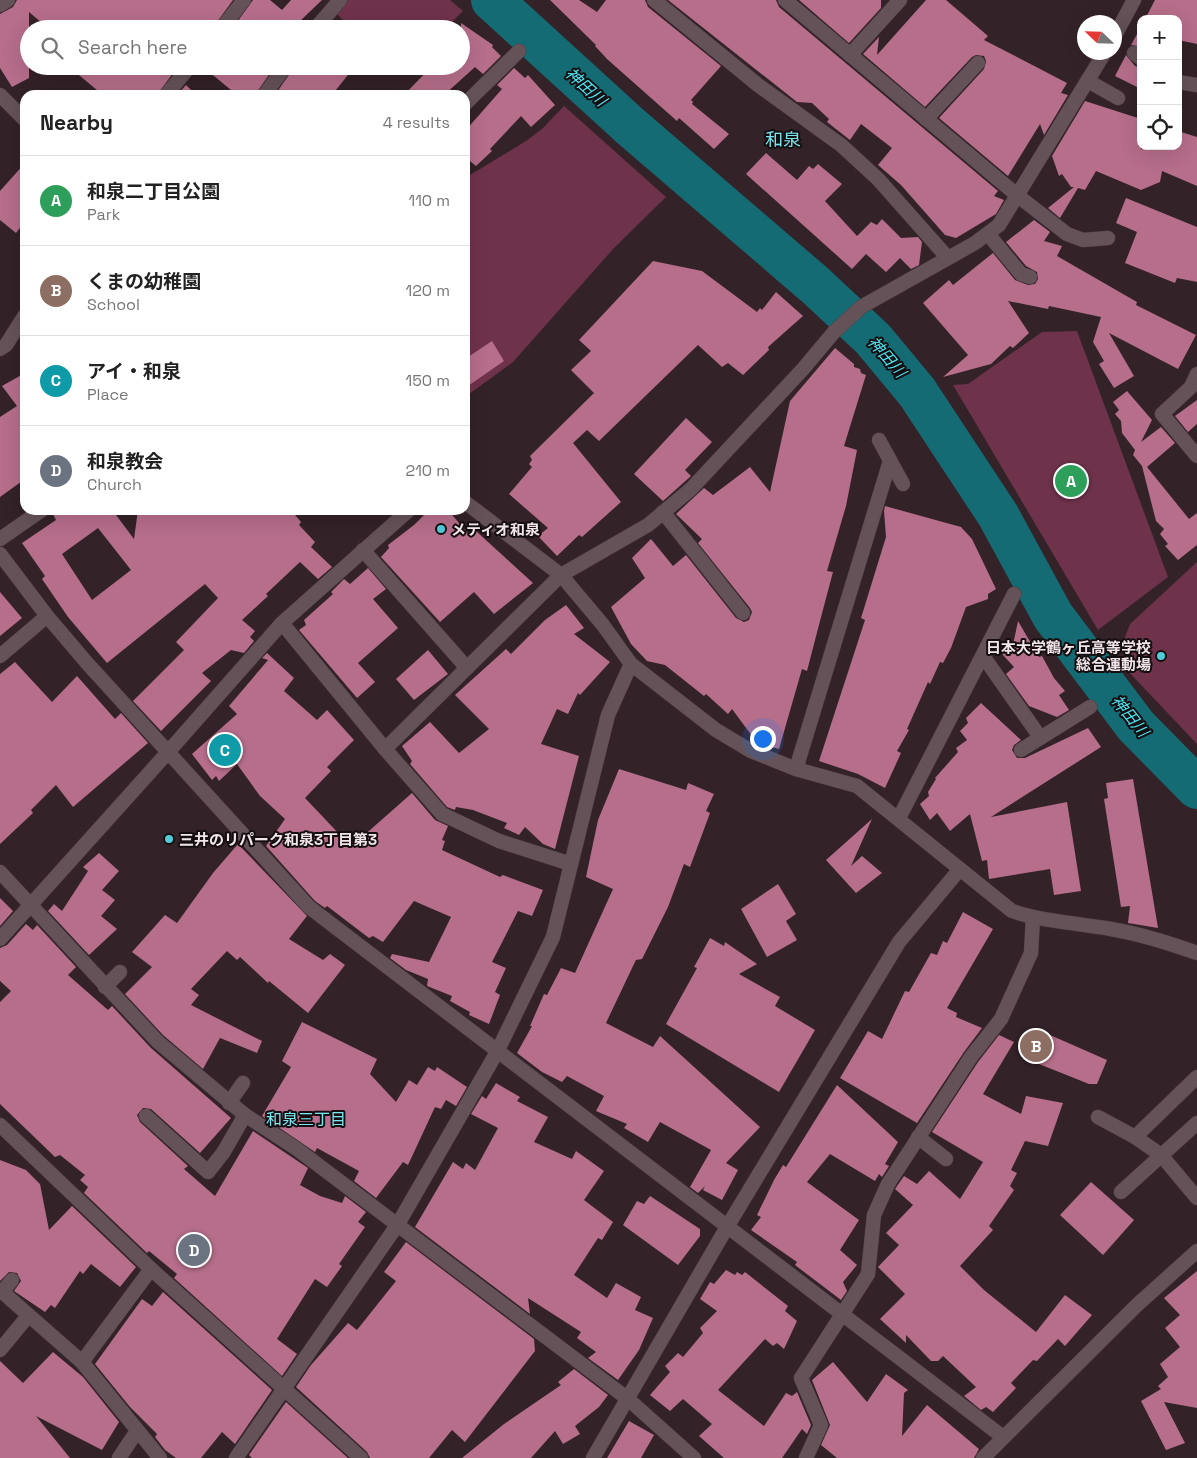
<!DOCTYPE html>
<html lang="en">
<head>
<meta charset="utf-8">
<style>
  :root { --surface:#fff; --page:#f6f6f6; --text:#222; --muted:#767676; --line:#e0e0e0; --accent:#db2777 }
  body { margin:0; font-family:"Space Grotesk","Noto Sans JP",sans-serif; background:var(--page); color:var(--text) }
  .controls { position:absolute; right:15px; top:15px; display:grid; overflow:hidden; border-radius:10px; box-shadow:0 5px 20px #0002 }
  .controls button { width:45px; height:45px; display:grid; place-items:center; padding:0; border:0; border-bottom:1px solid var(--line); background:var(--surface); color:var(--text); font:25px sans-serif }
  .compass { position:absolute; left:1077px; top:15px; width:45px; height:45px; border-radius:50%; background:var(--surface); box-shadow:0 5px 20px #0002; rotate:293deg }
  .you { position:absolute; left:762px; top:738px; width:18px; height:18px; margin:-12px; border:4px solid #fff; border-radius:50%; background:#1a73e8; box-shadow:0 0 0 8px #1a73e833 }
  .badge { display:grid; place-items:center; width:32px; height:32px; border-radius:50%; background:var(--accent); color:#fff; font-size:16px; font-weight:700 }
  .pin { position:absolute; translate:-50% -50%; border:2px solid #fff; box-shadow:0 1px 5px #0006 }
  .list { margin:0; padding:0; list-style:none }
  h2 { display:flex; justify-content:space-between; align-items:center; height:65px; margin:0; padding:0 20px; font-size:21px }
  h2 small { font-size:16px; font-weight:400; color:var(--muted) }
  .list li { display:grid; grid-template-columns:32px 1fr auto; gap:15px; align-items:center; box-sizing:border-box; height:90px; padding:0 20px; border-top:1px solid var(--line) }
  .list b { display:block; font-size:19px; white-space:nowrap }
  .list p { margin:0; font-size:16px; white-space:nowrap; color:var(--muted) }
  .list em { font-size:16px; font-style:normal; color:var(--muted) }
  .icon { flex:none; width:28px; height:28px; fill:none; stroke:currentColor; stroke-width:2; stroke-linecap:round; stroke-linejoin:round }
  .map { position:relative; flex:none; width:1197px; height:1458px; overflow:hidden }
  .search { position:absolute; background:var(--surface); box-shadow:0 5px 20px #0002; left:20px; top:20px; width:450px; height:55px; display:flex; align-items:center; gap:12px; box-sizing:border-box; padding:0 18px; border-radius:28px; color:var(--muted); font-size:19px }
  .panel { position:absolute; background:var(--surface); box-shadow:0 5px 20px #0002; left:20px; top:90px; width:450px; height:425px; border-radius:15px }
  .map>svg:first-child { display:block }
</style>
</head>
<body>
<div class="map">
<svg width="1197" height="1458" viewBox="0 0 1197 1458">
  <rect width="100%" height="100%" fill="#332228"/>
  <g fill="#6f324b">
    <path d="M348,0H450L463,11L445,29H352L335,12Z"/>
    <path d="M564,106L666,197L614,248L513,362L465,397V178L526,141L542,129Z"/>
    <path d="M1077,331L1168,577L1098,630L953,385L968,384L1042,332Z"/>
    <path d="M1197,562V744L1126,669L1123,642L1130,624Z"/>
  </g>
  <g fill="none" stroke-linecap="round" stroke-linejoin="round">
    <path stroke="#146b73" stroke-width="42" d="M492,0L630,126L815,285L873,339L917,392L998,515L1053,616L1136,726L1197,788"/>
  </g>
  <g fill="#b66e8a" fill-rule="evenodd">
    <path d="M17,0H233L212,29H49L29,12V78L12,87L0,68V14L13,7Z"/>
    <path d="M253,0H270L282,10L291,0H322L298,23L305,29H232Z"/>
    <path d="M550,0H579L597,12L606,0H645L648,7L721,66L691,100L693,102L692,104L729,134L714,149L679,118L677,121L607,59L595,46L596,45Z"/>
    <path d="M668,0H776L779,7L998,191L994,196L1004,200L996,214L956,238L945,235L901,185L878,165L892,148L861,124L850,140L827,122L829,119L812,103L797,102Z"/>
    <path d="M799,0H881V8L849,43Z"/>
    <path d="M926,0H946L988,36L984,40L1067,83L1061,93L1068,95L1044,135L1040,124L1008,176L939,118L984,69L986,61L984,56L976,55L972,57L925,107L863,54L879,37L877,55Z"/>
    <path d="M1155,0H1197V44L1178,40V19H1145Z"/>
    <path d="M461,23L493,45L492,47L501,56L483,74L475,67L444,95H404L432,66H461Z"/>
    <path d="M1141,27V47L1131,45Z"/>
    <path d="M1126,55L1135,66L1141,68V89L1115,76Z"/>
    <path d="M68,66H120L130,75L138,66H166L173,73L157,95H103Z"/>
    <path d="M202,66H275L255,95H237Z"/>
    <path d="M295,66H355L332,95H275Z"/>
    <path d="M514,68L525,78L528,75L555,105L531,127L521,116L490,149L492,151L476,166L465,157V131L502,89L497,85Z"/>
    <path d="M186,85L196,95H177Z"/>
    <path d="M1085,101L1141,119V150L1143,146H1178V131L1197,137V186L1162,171L1160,182L1141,190L1096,171L1085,190L1078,188L1060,218L1048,208L1074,187H1071L1062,174L1059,176L1052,156Z"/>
    <path d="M766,153L797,180L809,166L813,169L818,164L842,184L825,201L857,236L871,222L877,225L882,219L901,238L918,237L922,242L919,265L911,269L900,258L886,272L866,254L852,269L746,174Z"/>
    <path d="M25,163V221L16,233L0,220V191Z"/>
    <path d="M1126,198L1197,227V282L1177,278L1175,283L1125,263L1137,232L1116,223Z"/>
    <path d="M1034,220L1050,232L1044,241L1062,246L1057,256L1137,302L1136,305L1196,335L1178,369L1109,333L1134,376L1114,388L1099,364L1104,361L1093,342L1101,317L1049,306L1048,309L1008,301L1029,333L1013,348L1010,346L991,364L943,377L968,355L923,303L949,280L953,285L993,253L1015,280L1028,285L1035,284L1038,279L1037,272L1026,266L1006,242Z"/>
    <path d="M653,261L702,271L757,312L760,308L762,310L776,292L803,316L768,347L769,350L743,375L728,363L722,367L698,345L599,441L587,430L573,443L621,502L582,537L579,535L557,556L538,536L548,528L509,494L532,467L529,464L532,460L530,456L594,393L571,370L591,351L579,340Z"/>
    <path d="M492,341L504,361L465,388V359Z"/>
    <path d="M835,348L854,364V367L860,369L861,373L866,375L844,446L857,450L846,506L827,571L833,572L820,621L807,671L802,669L779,749L763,745L760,738L752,736L732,709L728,714L706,694L704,696L665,665L647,661L631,644L611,607L645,578L632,558L651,539L673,566L686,555L736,618L744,622L749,620L752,612L750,608L698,543L702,539L676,514L704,488L713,495L750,467L770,492L790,401Z"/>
    <path d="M25,373V479L0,497V417L17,406L2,386Z"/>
    <path d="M1127,391L1152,420L1141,442L1161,427L1175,443L1147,467L1189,519L1197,513V545L1178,560L1165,546L1168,544L1160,534L1164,529L1156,521L1142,466L1133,455L1135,450L1122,433L1121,421L1115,414L1119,410L1113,402Z"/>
    <path d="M1197,400V424L1188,432L1175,416Z"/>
    <path d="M686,418L712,442L685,470L691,476L663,501L634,474Z"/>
    <path d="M885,506L961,527L972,539L996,589L988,594V599L966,607L951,648L943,663L940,662L930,684L928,682L907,729L909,730L897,751L901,753L885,788L858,774L819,761L865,620L861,618L886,537L884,511Z"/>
    <path d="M51,510H124L116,515L134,539L138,510H291L301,522L299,525L315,542L311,547L332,567L318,579L300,562L266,594L268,596L242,620L255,631L250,637L254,641L244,653L231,650L202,673L211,681L161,731L133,701L184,650L176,642L218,598L205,584L107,663L68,617L42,579L45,576L22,543L56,520ZM98,528L131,570L92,600L62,554Z"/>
    <path d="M429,510H448L470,536L476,531L533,583L494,614L474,592L440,622L381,557L389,548L388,545L414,525Z"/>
    <path d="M368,568L386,589L373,599L398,628L358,663L375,682L357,698L299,630L306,625L304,620L333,594L331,592L344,579L350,584Z"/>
    <path d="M0,592L22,618L0,636Z"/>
    <path d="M566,605L584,628L574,634L610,662L580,695L578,693L568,714L557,709L541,744L579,756L555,849L543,844L525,827L519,835L504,828L507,823L473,810L456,807L455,810L447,807L410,764L412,761L402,746L430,722L459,753L489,729L455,695L506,649L511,654L545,620Z"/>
    <path d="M1018,621L1039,657L1042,656L1054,678L1065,691L1059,695L1069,710L1057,717L1029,706L1006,674L1014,667L1002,654L1013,645Z"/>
    <path d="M428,650L448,674L414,700L396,679Z"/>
    <path d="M267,653L294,678L284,691L317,720L327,710L354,740L327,767L331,771L305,798L342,837L344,835L353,845L412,793L435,820L448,826L442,840L445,841L442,850L500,877L503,875L543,890L532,916L518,911L492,962L506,968L495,992L500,995L489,1024L469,1015L470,1012L450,1001L452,996L427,986L428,979L406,970L390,958L392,954L429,962L451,917L414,901L383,942L373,936L369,938L327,906L325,908L315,901L266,846L285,819L260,796L237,764L219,781L216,776L212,780L192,754L237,714L229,706L268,660L262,658Z"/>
    <path d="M15,662L52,702L77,676L115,719L121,713L148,743L73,807L56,785L31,810L33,813L0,844V674Z"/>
    <path d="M981,703L1021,740L1014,745L1012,750L1017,758H1025L1088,728L1101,747L991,817L1067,802L1081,891L1054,895L1050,869L989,879L987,860L982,861L970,814L950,831L937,813L930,820L920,804L929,796L928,792L936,779L935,778L958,752L956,748L967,740L960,731L968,723L966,718Z"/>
    <path d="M619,769L686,790L688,783L714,794L706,811L710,813L690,867L684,864L668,907L642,959L636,960L633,966L606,1023L653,1047L660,1036L760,1127L726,1163L738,1170L722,1200L703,1190L705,1186L698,1193L690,1187L711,1150L660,1122L648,1142L624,1128L627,1124L596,1111L604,1096L567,1076L562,1082L542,1072L517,1053L532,1026H530L544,994L547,995L561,968L575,973L613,889L586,877L598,820Z"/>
    <path d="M1133,779L1158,928L1128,923L1130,906L1121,907L1104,799L1108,798L1106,783Z"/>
    <path d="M872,819L851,866L862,856L882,873L856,893L826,860Z"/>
    <path d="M238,844L307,916L289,939L323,960L330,954L345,965L308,1013L269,981L268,983L240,957L237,960L227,951L191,989L199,995L191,1005L262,1041L257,1053L220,1038L203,1069L163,1035L125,994L152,967L132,952L165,915L177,923L213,873Z"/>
    <path d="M99,853L119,871L102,890L115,900L101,916L117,929L89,955L48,911L54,904L62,911L88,871L83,867Z"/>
    <path d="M778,884L796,914L786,921L797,940L767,957L741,909Z"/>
    <path d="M0,898L13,911L0,926Z"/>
    <path d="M963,912L993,929L947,1008L957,1013L956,1017L982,1028L964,1052L917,1123L840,1078L868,1031L882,1039L905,991L909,992L931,953L937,955L943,941L947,943Z"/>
    <path d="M26,924L33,930L37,925L76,967L68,975L108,1010L112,1006L151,1048L231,1118L200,1153L151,1109L143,1108L137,1115L140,1122L188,1166L184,1169L215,1196L253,1131L308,1168L300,1185L320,1196L342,1203L345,1196L366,1212L358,1222L365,1227L339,1264L342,1266L327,1287L315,1279L277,1339L297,1354L282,1376L174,1278L177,1274L149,1251L147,1253L84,1193L88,1187L80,1180L85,1175L60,1155L55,1157L0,1104V1002L11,991L0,981V948L7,945Z"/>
    <path d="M710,938L724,946L725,942L757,964L739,974L780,997L775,1006L815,1030L779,1092L666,1024L697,968L694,967Z"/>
    <path d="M302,1022L377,1059L370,1074L396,1102L409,1080L417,1085L428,1067L435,1071L437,1067L467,1087L456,1106L446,1100L441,1109L435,1107L408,1165L403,1162L376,1198L354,1181L359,1171L317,1148L315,1152L262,1116L291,1067L282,1061Z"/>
    <path d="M1041,1031L1107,1060L1097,1084H1089L1034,1062Z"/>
    <path d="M999,1035L1014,1042L983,1094L1021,1114L1026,1096L1063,1103L1048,1146L1025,1141L1011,1170L1017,1173L1010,1186L1014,1190L989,1226L993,1230L960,1266L984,1290L1036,1332L1065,1295L1092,1315L1065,1346L1058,1339L1037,1361L1033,1360L1011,1383L1016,1388L993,1412L986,1407L981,1410L964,1396L976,1387L943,1356L938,1361H931L906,1335V1343L880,1319L905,1294L878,1267L899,1245L886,1233L913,1205L895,1189L904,1176L917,1184L929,1171L960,1199L983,1162L932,1132L978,1062Z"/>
    <path d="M496,1083L520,1097L517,1101L548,1117L534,1142L572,1159L576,1151L604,1171L584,1200L613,1222L602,1240L598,1238L574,1275L607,1298L616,1283L641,1297L635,1310L653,1318L639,1350L618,1380L588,1358L596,1352L577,1338L581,1332L528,1298L530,1314L415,1227L453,1162L463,1169L466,1163L475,1170L498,1128L471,1114L482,1096L486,1099Z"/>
    <path d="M837,1085L898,1142L885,1164L889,1166L882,1177L879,1174L875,1181L830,1154L807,1182L859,1220L840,1250L857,1265L843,1282L847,1291L841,1300L795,1265L797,1262L751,1230L761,1217L757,1215L774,1180L783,1165L786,1167Z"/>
    <path d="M0,1160L26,1170L40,1184L49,1230L72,1206L136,1267L120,1287L91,1264L83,1274L80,1271L55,1308L51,1305L45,1312L14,1291L21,1281L17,1273L9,1272L0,1281Z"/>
    <path d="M1091,1182L1134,1220L1103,1255L1060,1215Z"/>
    <path d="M650,1196L700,1229V1236L678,1265L623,1225L637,1201L644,1204Z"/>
    <path d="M406,1242L534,1339L535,1351L465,1442L452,1430L429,1458H370L367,1452L296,1387L311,1365L348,1323L357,1330L396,1281L384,1272Z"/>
    <path d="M726,1270L735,1275L737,1272L742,1275L745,1272L788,1306L785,1311L797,1321L784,1349L777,1343L773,1346L765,1339L718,1390L764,1426L786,1393L792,1396L797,1392L811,1425L807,1434L802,1429L782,1458H724L699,1436L712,1424L683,1399L670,1411L650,1395L670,1372L665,1366L678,1353L683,1357L703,1333L700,1328L717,1311L700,1299L710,1282L714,1284Z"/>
    <path d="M1197,1271V1408L1164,1402L1185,1443L1166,1450L1141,1401L1161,1389L1158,1386L1168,1377L1160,1364L1180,1347L1165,1328L1180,1315L1164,1298Z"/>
    <path d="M163,1292L272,1390L235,1444L222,1432L201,1458H176L165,1450L155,1437L157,1434L130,1407L95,1364L142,1299L152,1306Z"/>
    <path d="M53,1352L83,1377L119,1422L102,1450L36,1416L70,1458H0V1361L23,1383Z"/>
    <path d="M833,1362L867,1402L886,1374L908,1390L904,1393L902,1436L927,1405L979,1449L974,1458H837L821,1445L830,1425L812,1380Z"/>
    <path d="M574,1369L608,1395L599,1407L575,1426L580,1434L563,1444L555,1431L531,1458H462L504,1424L561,1385L558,1382Z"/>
    <path d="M286,1402L348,1458H252L249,1455Z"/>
    <path d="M629,1421L654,1435L641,1458H607Z"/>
  </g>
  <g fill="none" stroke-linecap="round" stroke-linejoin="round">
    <g stroke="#4d3f45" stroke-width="15">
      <g id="service">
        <path d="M785,0L1018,196L1067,234L1083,240L1108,238"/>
        <path d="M0,5L8,0"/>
        <path d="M850,55L900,0"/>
        <path d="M1088,81L1118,98"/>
        <path d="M926,119L978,63"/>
        <path d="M988,234L1021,274L1030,277"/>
        <path d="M663,512L743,613"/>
        <path d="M363,550L467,668"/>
        <path d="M0,656L47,616"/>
        <path d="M983,656L1040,737"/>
        <path d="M1021,750L1090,707"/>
        <path d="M0,872L157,1041L245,1115L297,1149L628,1399L694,1458"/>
        <path d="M105,987L120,972"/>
        <path d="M229,1103L243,1083"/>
        <path d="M146,1116L208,1172L223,1153L245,1115"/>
        <path d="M918,1137L946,1159"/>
        <path d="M2,1292L12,1280"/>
        <path d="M0,1350L28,1316"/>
        <path d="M82,1362L151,1269"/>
        <path d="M119,1458L137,1431"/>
        <path d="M806,1458L821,1425L801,1378L841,1316"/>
      </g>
    </g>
    <g stroke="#4d3f45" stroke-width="15">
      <g id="minor">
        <path d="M654,0L758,85L841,145L878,179L947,257"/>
        <path d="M221,29L244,0"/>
        <path d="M315,29L340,0"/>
        <path d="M1114,37L1134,0"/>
        <path d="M1134,53L1141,59"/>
        <path d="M1178,82L1197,85"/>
        <path d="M0,95L25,120"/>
        <path d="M166,95L190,66"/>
        <path d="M264,95L286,66"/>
        <path d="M465,104L519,51"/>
        <path d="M0,349L6,345L25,315"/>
        <path d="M1197,374L1191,387L1162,414L1197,456"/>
        <path d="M879,440L903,484"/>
        <path d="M465,502L561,575L603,625L631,664L716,730L751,751L796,769L857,786L1012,911C1044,922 1078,923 1111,929C1141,934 1169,943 1197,953"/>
        <path d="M0,539L42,510"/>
        <path d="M0,554L47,616L87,663L309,907L1003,1437"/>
        <path d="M282,623L385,749L442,814L499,841L571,864"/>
        <path d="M385,749L561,575L648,525L691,489L803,369L834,332L861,307L975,243L999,225L1105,52"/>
        <path d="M169,751L282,623L409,510"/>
        <path d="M796,769L890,461"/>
        <path d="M899,818L1014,594"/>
        <path d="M1098,1117L1135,1137L1161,1155L1197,1198"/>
        <path d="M0,1125L151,1269L361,1458"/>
        <path d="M1135,1137L1197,1077"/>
        <path d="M1121,1192L1197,1123"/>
        <path d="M0,1290L82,1362L160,1458"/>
        <path d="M841,1316L868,1274L874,1215L888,1184L971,1057L1001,1019L1031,953L1033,918"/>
        <path d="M593,1458L727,1227L899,942L960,869"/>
      </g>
    </g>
    <g stroke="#4d3f45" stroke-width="15">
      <g id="tertiary">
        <path d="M0,939L169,751"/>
        <path d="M236,1458L398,1224L497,1052L553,937L608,715L631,664"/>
        <path d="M983,1458L1137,1305L1197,1251"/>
      </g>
    </g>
    <use href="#service" stroke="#655259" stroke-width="14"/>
    <use href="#minor" stroke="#655259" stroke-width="14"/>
    <use href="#tertiary" stroke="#655259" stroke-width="14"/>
  </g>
  <g fill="#52cbd7" stroke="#150e11" stroke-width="2">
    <circle cx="441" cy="529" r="5"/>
    <circle cx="1161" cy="656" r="5"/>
    <circle cx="169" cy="839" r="5"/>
  </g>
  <g text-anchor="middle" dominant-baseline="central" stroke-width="4" stroke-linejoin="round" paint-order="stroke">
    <g font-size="15" font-weight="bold" fill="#f0e5e8" stroke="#150e11" text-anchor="start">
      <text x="451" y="529">メティオ和泉</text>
      <text x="1151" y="647" text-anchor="end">日本大学鶴ヶ丘高等学校<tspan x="1151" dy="17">総合運動場</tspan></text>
      <text x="179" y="839">三井のリパーク和泉3丁目第3</text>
    </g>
    <g font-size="16" font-style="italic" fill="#4de6f4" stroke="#150e11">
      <text transform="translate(586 87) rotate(42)">神田川</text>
      <text transform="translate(887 357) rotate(49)">神田川</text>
      <text transform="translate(1130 716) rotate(51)">神田川</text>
    </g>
    <g font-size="16" fill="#7ae5ef" stroke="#150e11">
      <text x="306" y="1119">和泉三丁目</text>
    </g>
    <g font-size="18" fill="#7ae5ef" stroke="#150e11">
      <text x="783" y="139">和泉</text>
    </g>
  </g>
</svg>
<div class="controls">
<button>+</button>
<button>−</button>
<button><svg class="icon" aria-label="locate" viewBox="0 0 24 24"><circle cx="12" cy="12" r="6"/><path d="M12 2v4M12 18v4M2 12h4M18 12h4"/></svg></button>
</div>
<svg class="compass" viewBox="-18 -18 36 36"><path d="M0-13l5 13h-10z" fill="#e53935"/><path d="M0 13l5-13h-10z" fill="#767676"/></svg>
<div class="you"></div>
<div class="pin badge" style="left:1071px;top:481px;background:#2e9e5b">A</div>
<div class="pin badge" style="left:1036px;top:1046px;background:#8d6e63">B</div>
<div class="pin badge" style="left:225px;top:750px;background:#0f9aa8">C</div>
<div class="pin badge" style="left:194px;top:1250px;background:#6b7280">D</div>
<div class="search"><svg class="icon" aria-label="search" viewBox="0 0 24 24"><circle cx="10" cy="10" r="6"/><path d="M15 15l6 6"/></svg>Search here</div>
<section class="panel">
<h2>Nearby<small>4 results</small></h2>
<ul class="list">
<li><span class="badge" style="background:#2e9e5b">A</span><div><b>和泉二丁目公園</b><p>Park</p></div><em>110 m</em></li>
<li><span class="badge" style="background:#8d6e63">B</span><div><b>くまの幼稚園</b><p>School</p></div><em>120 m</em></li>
<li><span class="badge" style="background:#0f9aa8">C</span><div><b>アイ・和泉</b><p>Place</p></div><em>150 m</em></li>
<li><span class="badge" style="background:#6b7280">D</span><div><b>和泉教会</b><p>Church</p></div><em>210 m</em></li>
</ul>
</section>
</div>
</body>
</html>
